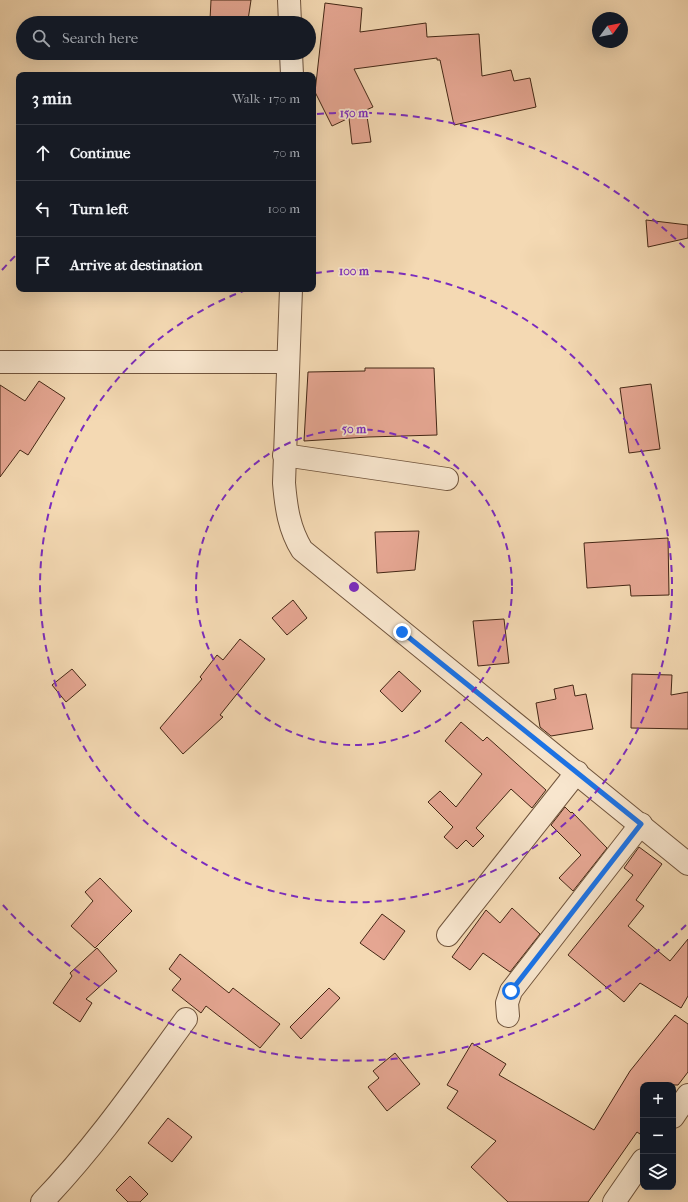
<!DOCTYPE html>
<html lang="en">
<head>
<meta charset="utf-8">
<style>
  :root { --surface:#171b24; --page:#20242c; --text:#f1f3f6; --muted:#9ea1a6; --line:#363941 }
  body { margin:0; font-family:"IM FELL French Canon",serif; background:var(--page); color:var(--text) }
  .controls { position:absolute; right:12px; bottom:12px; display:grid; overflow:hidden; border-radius:8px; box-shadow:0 4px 16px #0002 }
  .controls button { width:36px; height:36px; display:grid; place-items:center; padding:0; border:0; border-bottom:1px solid var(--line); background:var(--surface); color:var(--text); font:20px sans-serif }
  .compass { position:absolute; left:592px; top:12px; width:36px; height:36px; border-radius:50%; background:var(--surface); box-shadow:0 4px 16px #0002; rotate:57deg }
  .stop { position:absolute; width:12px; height:12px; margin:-9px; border:3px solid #1a73e8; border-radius:50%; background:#fff }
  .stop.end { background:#1a73e8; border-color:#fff; box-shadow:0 1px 4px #0008 }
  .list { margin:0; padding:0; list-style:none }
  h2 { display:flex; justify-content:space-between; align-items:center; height:52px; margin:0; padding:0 16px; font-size:17px }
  h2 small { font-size:13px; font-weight:400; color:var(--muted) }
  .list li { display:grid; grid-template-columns:26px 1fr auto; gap:12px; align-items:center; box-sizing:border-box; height:56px; padding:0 16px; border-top:1px solid var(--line) }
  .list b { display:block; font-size:15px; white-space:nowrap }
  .list em { font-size:13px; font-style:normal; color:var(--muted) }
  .icon { flex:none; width:22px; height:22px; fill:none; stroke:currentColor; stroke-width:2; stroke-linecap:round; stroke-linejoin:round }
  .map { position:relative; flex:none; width:688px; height:1202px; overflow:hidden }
  .search { position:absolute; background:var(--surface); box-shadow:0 4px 16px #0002; left:16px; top:16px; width:300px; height:44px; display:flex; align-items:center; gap:10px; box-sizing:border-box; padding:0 14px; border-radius:22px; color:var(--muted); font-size:15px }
  .panel { position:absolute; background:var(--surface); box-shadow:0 4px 16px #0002; left:16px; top:72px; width:300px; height:220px; border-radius:8px }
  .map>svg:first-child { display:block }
</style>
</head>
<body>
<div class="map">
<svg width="688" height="1202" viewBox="0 0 688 1202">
  <rect width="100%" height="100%" fill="#f4d9b3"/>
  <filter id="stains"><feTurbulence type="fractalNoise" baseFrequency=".005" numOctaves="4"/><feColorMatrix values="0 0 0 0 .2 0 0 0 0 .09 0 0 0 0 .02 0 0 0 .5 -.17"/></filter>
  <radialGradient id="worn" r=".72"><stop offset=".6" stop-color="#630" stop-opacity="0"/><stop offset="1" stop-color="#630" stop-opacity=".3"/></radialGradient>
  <g fill="#e5a692" stroke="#442715">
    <path d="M211,0H251L248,20H210Z"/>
    <path d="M325,3L362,8L360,32L426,23L427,37L479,34L482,76L511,70L514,81L530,78L536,107L454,125L440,60H437V58L354,69L373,107L366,110L371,142L352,144L349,118L332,126L315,92Z"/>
    <path d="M646,220L688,225V238L648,247Z"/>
    <path d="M365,368H434L437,435L368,437L304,441L308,372L365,371Z"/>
    <path d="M39,381L65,398L28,455L20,450L0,477V385L25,401Z"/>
    <path d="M651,384L660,449L629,453L620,388Z"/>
    <path d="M419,531L415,570L377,573L375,532Z"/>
    <path d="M668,538L669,595L631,596L630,585L587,588L584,543Z"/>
    <path d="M293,600L307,618L287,635L272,618Z"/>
    <path d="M504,619L509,663L478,666L473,621Z"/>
    <path d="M240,639L265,659L220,715L223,717L183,754L160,728L202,679L200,677L217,655L223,660Z"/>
    <path d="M72,669L86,685L66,702L52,685Z"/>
    <path d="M399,671L421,691L402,712L380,691Z"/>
    <path d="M632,674L672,675L671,695L688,692V729L631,728Z"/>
    <path d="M573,685L575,696L586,694L593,729L551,736L540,727L536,703L556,699L554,689Z"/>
    <path d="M461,722L483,741L487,737L546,790L532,808L511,789L476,828L484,836L473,847L466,840L457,849L444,837L453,827L428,802L440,791L456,807L482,774L445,741Z"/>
    <path d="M565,807L571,813L572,812L607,848L573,891L559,878L581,855L551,825Z"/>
    <path d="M639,847L662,864L636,900L644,906L628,926L670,961L688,939V996L681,1008L640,983L624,1002L568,955L633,875L624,868Z"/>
    <path d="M100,878L132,911L95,948L71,926L93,901L85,892Z"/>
    <path d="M512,908L540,934L510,972L483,953L470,970L452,957L486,910L500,923Z"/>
    <path d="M382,914L405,931L384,960L360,943Z"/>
    <path d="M97,948L117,971L86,999L92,1003L80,1022L53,1003L72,976L70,973Z"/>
    <path d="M180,954L229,993L233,988L280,1024L260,1048L206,1006L201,1013L172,990L181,979L169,969Z"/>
    <path d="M329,988L340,998L301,1039L290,1027Z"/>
    <path d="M675,1015L688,1024V1072L678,1085H643V1136L637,1132L588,1202H508L471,1167L496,1141L447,1108L458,1091L447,1085L472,1043L506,1064L499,1075L594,1130L630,1071Z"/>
    <path d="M395,1053L420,1084L387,1111L368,1087L379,1078L373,1071Z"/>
    <path d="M168,1118L192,1137L172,1162L148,1143Z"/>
    <path d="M130,1176L148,1194L140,1202H128L116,1190Z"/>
  </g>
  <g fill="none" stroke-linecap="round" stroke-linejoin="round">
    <g stroke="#70543c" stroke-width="24">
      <g id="minor">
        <path d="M289,0L290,23"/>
        <path d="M291,53L292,75"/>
        <path d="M291,289L284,483C286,507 289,529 302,550L688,864"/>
        <path d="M0,362H288"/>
        <path d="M284,455L447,479"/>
        <path d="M448,935L577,772"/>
        <path d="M508,1016L507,1003L511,991L641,824"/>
        <path d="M673,1117L688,1095"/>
        <path d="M42,1202C96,1146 140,1082 186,1019"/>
        <path d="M614,1202L643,1160"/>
      </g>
    </g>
    <use href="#minor" stroke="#f8e6ce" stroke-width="22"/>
  </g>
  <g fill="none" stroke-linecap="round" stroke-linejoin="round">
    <path stroke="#1a73e8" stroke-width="5" d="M402,632L641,824L511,991"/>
  </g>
  <g fill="none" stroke="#7b2cbf" stroke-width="2" stroke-dasharray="7 5">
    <circle cx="354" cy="587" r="158"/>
    <path d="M315 273A316 316 0 1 1 249 289"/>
    <path d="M686 925A474 474 0 0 1 2 904M2 270A474 474 0 0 1 19 252M317 114A474 474 0 0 1 686 249"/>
  </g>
  <circle cx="354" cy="587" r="6" fill="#7b2cbf" stroke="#f8e6ce" stroke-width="2"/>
  <g font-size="12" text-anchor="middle" font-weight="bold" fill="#7b2cbf" stroke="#f8e6ce" stroke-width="3.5" stroke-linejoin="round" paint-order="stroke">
    <text x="354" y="117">150 m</text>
    <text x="354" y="275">100 m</text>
    <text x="354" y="433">50 m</text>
  </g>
  <rect width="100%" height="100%" filter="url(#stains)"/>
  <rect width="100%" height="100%" fill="url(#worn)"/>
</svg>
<div class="controls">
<button>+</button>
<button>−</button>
<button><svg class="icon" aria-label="layers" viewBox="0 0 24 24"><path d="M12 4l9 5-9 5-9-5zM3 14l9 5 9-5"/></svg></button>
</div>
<svg class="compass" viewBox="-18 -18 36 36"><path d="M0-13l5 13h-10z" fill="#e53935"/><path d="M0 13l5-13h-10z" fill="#9ea1a6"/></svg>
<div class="stop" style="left:511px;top:991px"></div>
<div class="stop end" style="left:402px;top:632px"></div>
<div class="search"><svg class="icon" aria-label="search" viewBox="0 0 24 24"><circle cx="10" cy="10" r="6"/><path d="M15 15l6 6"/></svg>Search here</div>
<section class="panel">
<h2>3 min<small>Walk · 170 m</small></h2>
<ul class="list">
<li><svg class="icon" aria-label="ahead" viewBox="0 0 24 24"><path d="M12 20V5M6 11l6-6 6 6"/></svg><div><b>Continue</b></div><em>70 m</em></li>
<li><svg class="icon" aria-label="left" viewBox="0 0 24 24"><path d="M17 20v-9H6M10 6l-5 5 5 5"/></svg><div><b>Turn left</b></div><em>100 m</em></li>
<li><svg class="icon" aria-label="arrive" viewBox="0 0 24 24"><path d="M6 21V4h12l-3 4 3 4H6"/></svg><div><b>Arrive at destination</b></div></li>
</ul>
</section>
</div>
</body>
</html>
